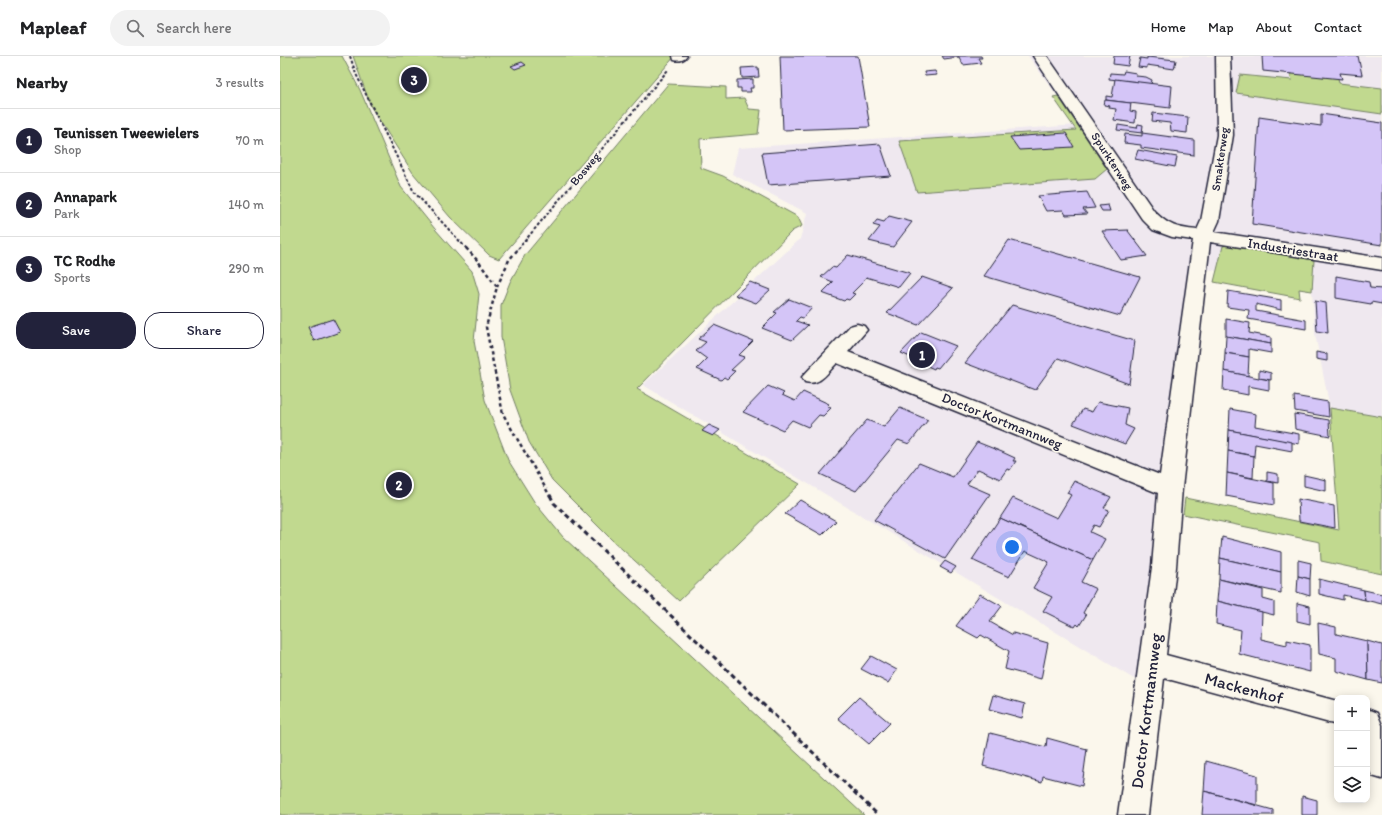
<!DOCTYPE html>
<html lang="en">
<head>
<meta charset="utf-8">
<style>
  :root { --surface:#fff; --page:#f2f2f2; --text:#202124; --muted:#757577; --line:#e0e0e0; --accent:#22223b }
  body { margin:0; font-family:Itim,sans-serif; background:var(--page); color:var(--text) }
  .controls { position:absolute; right:12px; bottom:12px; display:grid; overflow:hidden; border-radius:8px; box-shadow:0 2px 10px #0003 }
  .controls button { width:36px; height:36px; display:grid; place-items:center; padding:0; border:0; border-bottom:1px solid var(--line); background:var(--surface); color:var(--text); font:20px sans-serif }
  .you { position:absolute; left:732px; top:491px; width:14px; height:14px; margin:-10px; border:3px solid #fff; border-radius:50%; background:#1a73e8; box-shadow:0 0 0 6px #1a73e833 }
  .badge { display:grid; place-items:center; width:26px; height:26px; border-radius:50%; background:var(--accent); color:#fff; font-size:13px; font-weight:700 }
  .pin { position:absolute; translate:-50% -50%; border:2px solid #fff; box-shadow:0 1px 4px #0006 }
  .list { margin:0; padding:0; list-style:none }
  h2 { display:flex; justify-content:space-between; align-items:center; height:52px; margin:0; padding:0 16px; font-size:17px }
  h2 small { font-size:13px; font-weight:400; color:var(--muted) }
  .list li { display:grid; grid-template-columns:26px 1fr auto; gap:12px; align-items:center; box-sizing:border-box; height:64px; padding:0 16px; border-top:1px solid var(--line) }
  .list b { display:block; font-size:15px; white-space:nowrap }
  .list p { margin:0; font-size:13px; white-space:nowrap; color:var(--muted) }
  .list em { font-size:13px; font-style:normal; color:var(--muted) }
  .actions { display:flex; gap:8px; padding:12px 16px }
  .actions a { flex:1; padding:9px 0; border:1px solid var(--accent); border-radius:16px; text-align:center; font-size:14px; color:var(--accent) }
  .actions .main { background:var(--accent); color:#fff }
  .icon { flex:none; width:22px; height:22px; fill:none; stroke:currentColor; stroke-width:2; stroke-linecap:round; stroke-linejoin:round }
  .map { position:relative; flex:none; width:1102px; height:759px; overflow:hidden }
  header { display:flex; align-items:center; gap:24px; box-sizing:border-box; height:56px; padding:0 20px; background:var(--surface); border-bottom:1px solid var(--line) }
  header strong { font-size:19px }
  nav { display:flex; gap:22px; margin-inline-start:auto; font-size:14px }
  .search { width:280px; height:36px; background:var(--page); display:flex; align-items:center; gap:10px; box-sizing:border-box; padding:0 14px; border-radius:22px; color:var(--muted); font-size:15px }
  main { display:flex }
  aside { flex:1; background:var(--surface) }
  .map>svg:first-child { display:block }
</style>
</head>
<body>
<header>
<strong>Mapleaf</strong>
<div class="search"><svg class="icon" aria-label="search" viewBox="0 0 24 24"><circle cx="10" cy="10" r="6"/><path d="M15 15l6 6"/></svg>Search here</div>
<nav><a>Home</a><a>Map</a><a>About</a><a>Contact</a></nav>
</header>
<main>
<aside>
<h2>Nearby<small>3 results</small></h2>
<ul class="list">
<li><span class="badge">1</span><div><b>Teunissen Tweewielers</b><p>Shop</p></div><em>70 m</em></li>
<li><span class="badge">2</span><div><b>Annapark</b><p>Park</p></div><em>140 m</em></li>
<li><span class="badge">3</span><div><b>TC Rodhe</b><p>Sports</p></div><em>290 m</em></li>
</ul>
<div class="actions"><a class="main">Save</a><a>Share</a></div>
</aside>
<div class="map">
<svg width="1102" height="759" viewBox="0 0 1102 759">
  <rect width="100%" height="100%" fill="#fbf7ec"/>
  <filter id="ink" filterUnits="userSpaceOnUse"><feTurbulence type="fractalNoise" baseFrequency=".025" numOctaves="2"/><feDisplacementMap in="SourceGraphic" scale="8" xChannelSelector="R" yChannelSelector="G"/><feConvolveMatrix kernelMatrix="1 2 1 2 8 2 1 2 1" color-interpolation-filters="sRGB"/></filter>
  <g filter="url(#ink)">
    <path fill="#efe8ef" d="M748,0H1102V362L1050,352L1035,278L1032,235L928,213L869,632L363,329L520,183L527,157L452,118L458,92L799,69Z"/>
    <g fill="#c1d98f" stroke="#727e65">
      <path d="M0,0H62L80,34L121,131L155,173L192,215L199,238L194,285L205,344L228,404L255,447L283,481L584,759H0Z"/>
      <path d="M73,0H395L219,203L209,199L170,161L133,117L91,51Z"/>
      <path d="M1010,17L1058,22L1059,27L1102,32V58L956,37L960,19L1012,24Z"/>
      <path d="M388,28L446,31V43L464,42L469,53L481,54L478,78L420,83L421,112L443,120L518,161L522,170L512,175L357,333L520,428L399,545L332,484L272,424L249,386L230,334L221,281V249L230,226L245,199Z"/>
      <path d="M778,40L827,113L815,123L637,136L619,85L796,74L773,41Z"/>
      <path d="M952,188L1034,204L1032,235L1019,233L1020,242L934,226L943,190Z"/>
      <path d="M1050,352L1102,361V518L1041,505L1040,486L903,458L905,442L1059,474Z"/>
    </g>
    <g fill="#d4c5f7" stroke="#22223b">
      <path d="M500,0H578L590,71L503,74Z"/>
      <path d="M662,0H701L702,2H698L701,7L683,9L679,1L664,3Z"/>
      <path d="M834,0H850L848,10L833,8Z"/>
      <path d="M982,0H1078L1082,19L1060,17L1062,23L983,15Z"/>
      <path d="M867,1L896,4L894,13L867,9V12L858,11L860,2L867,3Z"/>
      <path d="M242,6L246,9L235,13L231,10Z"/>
      <path d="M478,11L479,21L462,22L461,12Z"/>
      <path d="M655,15L657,19L645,20L644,16Z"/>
      <path d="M844,15L856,17V20L866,21L872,24L871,28L829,23L830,17L843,18Z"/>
      <path d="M473,23V32H470L471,36H461V32H457V24Z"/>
      <path d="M835,23L892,30L890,52L826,44V40L832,41Z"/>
      <path d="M825,44L851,47L850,55L856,56L855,67L834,64L836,53L829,52L830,50L824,49Z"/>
      <path d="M873,57L908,61L907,77L891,75L890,67L872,65Z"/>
      <path d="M1041,58L1102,67V189L972,168L979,61L1041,70Z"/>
      <path d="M858,68L863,69L862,77L837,74L838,69L857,72Z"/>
      <path d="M786,77L794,91L739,94L730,81Z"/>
      <path d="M862,77L914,84V99L861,92V89L844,87L845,78L862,80Z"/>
      <path d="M600,88L611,120L488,129L482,97Z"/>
      <path d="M858,94L897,101L895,111L855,103Z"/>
      <path d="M807,136L815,152L803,153L807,158L786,159L783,154L766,155L758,140Z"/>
      <path d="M828,149L830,155H822L819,150Z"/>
      <path d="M609,160L632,166L613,191L589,185L600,171L593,169L597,164L604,166Z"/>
      <path d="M849,174L848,175L867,200L841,204L822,175Z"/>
      <path d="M729,184L860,221L840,260L704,220Z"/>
      <path d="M568,199L630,217L619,231L586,221L583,225H584L572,237L575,238L569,244L566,243L564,245L542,237L553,226L541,221L552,211L556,212Z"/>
      <path d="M1056,220L1089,226L1090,232L1102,233V248L1091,246V248L1056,242Z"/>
      <path d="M642,221L673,232L638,269L607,257Z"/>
      <path d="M470,226L490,234L476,247L455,239Z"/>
      <path d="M948,235L1001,244V254L976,248V255L1026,264V273L968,263L969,254L947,251Z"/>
      <path d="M509,243L532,252L523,262L520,261L516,265L528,269L512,284L482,272L497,257L494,256Z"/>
      <path d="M1035,245L1046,247L1048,277L1037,275Z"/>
      <path d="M732,249L855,285L849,328L778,302L755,334L685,307Z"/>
      <path d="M53,263L60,276L34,285L28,271Z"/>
      <path d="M946,263L970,267L969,277L991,281V288L946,280Z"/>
      <path d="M434,269L473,285L459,299L465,301L451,314L455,315L447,323L444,321L441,324L417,313L427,303L416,295L426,286L418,283Z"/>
      <path d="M641,276L676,290L658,312L655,311L654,313L643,308L644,307L621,297Z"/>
      <path d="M946,280L991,288V297L969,293V301L945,297Z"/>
      <path d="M1036,296L1047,298V305L1036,303Z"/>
      <path d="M945,297L969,301L968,320L944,315Z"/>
      <path d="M979,314L991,317V324L979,322Z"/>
      <path d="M944,315L989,324V334L968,330V339L943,334Z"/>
      <path d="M488,330L504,337L502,339L515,345L523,336L549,348L547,350L551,352L543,360L539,359L528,371L512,364L503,374L463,356Z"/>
      <path d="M1014,340L1048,346L1049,361L1015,355Z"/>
      <path d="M818,346L848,352L845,369L854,373L845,388L793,368L803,353L812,356Z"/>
      <path d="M620,352L648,364L629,388L618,384L576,435L540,418L587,364L604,371Z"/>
      <path d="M950,353L976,358L975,370L1019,378V388L949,374Z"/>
      <path d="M1014,358L1049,364L1050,380L1015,373Z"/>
      <path d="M429,369L440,374L433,380L422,375Z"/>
      <path d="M949,374L1012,386V395L975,388L974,400L948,395Z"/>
      <path d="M697,386L722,396L735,402L733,405H736L730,414L727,413L720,423L698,413L687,428L710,438L665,503L594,464L639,407L673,421Z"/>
      <path d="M948,395L974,400L973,422L947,417Z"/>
      <path d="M987,416L998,418V427L987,425Z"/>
      <path d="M947,417L994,427V449L946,440Z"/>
      <path d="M1024,419L1046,424V435L1024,430Z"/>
      <path d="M794,425L831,441L824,452L829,454L819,471L814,469L810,476L825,483L813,504L720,462L733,442L777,462L791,439L787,437Z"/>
      <path d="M1018,443L1054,450L1055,472L1019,465Z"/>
      <path d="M520,444L556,465L542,479L505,458Z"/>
      <path d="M720,462L813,504L801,526L816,533L803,557L806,559L799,570L797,568L795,571L763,555L772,541L753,532L769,506L745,495L729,521L692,504Z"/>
      <path d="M942,481L1001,496V516L940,502Z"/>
      <path d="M940,502L1001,516V537L939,523Z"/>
      <path d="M1018,504L1031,507L1030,523L1018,520Z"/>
      <path d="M665,505L676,511L671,517L660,511Z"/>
      <path d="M1018,520L1030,523V540L1017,536Z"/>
      <path d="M939,523L983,534V543L994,546V559L937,545Z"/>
      <path d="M1039,523L1084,534L1085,544L1063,539V544L1039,538Z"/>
      <path d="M1084,534L1102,538V548L1085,544Z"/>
      <path d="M700,538L722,550L710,566L733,579V577L768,587L761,623L725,613L729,595L701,579L698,582L676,570Z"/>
      <path d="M937,545L982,556L981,583L1007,589V584L1030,589V616L959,598L961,574L936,568Z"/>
      <path d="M1017,547L1030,550V568L1017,565Z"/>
      <path d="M1038,567L1056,571V578L1087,585L1088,624L1056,615V602L1039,598Z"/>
      <path d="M1087,585L1102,589V627L1088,624Z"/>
      <path d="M591,600L617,614L608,627L581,613Z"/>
      <path d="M713,639L745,648L742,662L709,653Z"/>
      <path d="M579,641L610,667L589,688L558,662Z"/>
      <path d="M710,677L766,691L767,682L807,693L802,730L763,720L762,726L703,710Z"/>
      <path d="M926,705L977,719V749L924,735Z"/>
      <path d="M924,735L993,754V759H922Z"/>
      <path d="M1022,740L1037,744V759H1022Z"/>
    </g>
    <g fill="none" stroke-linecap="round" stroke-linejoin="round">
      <g stroke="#22223b" stroke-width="3">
        <g id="minor">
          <path d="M393,0H407C403,5 400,5 394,4Z"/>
          <path d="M753,0H767L874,155C889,170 897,172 917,174L921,165L937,79L936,0H950L953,79L939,165L934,176L1102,202V214L930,186L902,432L896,511L886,599L1057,645V669L884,622L868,759H838L872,511L878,437L557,307C547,317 540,330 525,326L522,321L570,270L577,268L584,270L587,274L568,296L880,419L913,184L892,181L873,174L862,163Z"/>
          <path d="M1087,653L1097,657L1102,669V723L1092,720L1087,708Z"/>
        </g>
      </g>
      <g stroke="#22223b" stroke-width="2" stroke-dasharray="3 2" stroke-linecap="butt">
        <path d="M70,0L76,18L134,136L187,193"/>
        <path d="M238,193L388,14"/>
      </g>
      <g stroke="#22223b" stroke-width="2.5" stroke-dasharray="3.5 3" stroke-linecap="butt">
        <path d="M186,192L198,205L217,231L206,271L223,358L270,440"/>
        <path d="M217,231L229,204L239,192"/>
      </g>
      <path stroke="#22223b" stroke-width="3" stroke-dasharray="5 3.5" stroke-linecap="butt" d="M270,439L274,447L598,759"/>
      <use href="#minor" fill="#fbf7ec" fill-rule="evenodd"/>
    </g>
  </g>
  <g text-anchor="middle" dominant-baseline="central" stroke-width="3.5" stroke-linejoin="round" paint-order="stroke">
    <g font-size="12" fill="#22223b" stroke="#fbf7ec">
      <text transform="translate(940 103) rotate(-82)">Smakterweg</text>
      <text transform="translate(832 105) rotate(57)">Spurkterweg</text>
      <text transform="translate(305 113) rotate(-50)">Bosweg</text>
    </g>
    <g font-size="14" fill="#22223b" stroke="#fbf7ec">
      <text transform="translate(1013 194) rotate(9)">Industriestraat</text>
      <text transform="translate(722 365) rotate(22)">Doctor Kortmannweg</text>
    </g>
    <g font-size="17" fill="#22223b" stroke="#fbf7ec">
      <text transform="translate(964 632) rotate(15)">Mackenhof</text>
      <text transform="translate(866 655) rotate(-83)">Doctor Kortmannweg</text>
    </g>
  </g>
</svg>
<div class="controls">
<button>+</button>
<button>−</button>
<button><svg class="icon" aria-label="layers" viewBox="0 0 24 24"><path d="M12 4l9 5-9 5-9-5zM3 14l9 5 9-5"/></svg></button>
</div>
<div class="you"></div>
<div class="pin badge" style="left:642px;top:299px">1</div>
<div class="pin badge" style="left:119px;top:429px">2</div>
<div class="pin badge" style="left:134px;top:24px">3</div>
</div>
</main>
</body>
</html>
